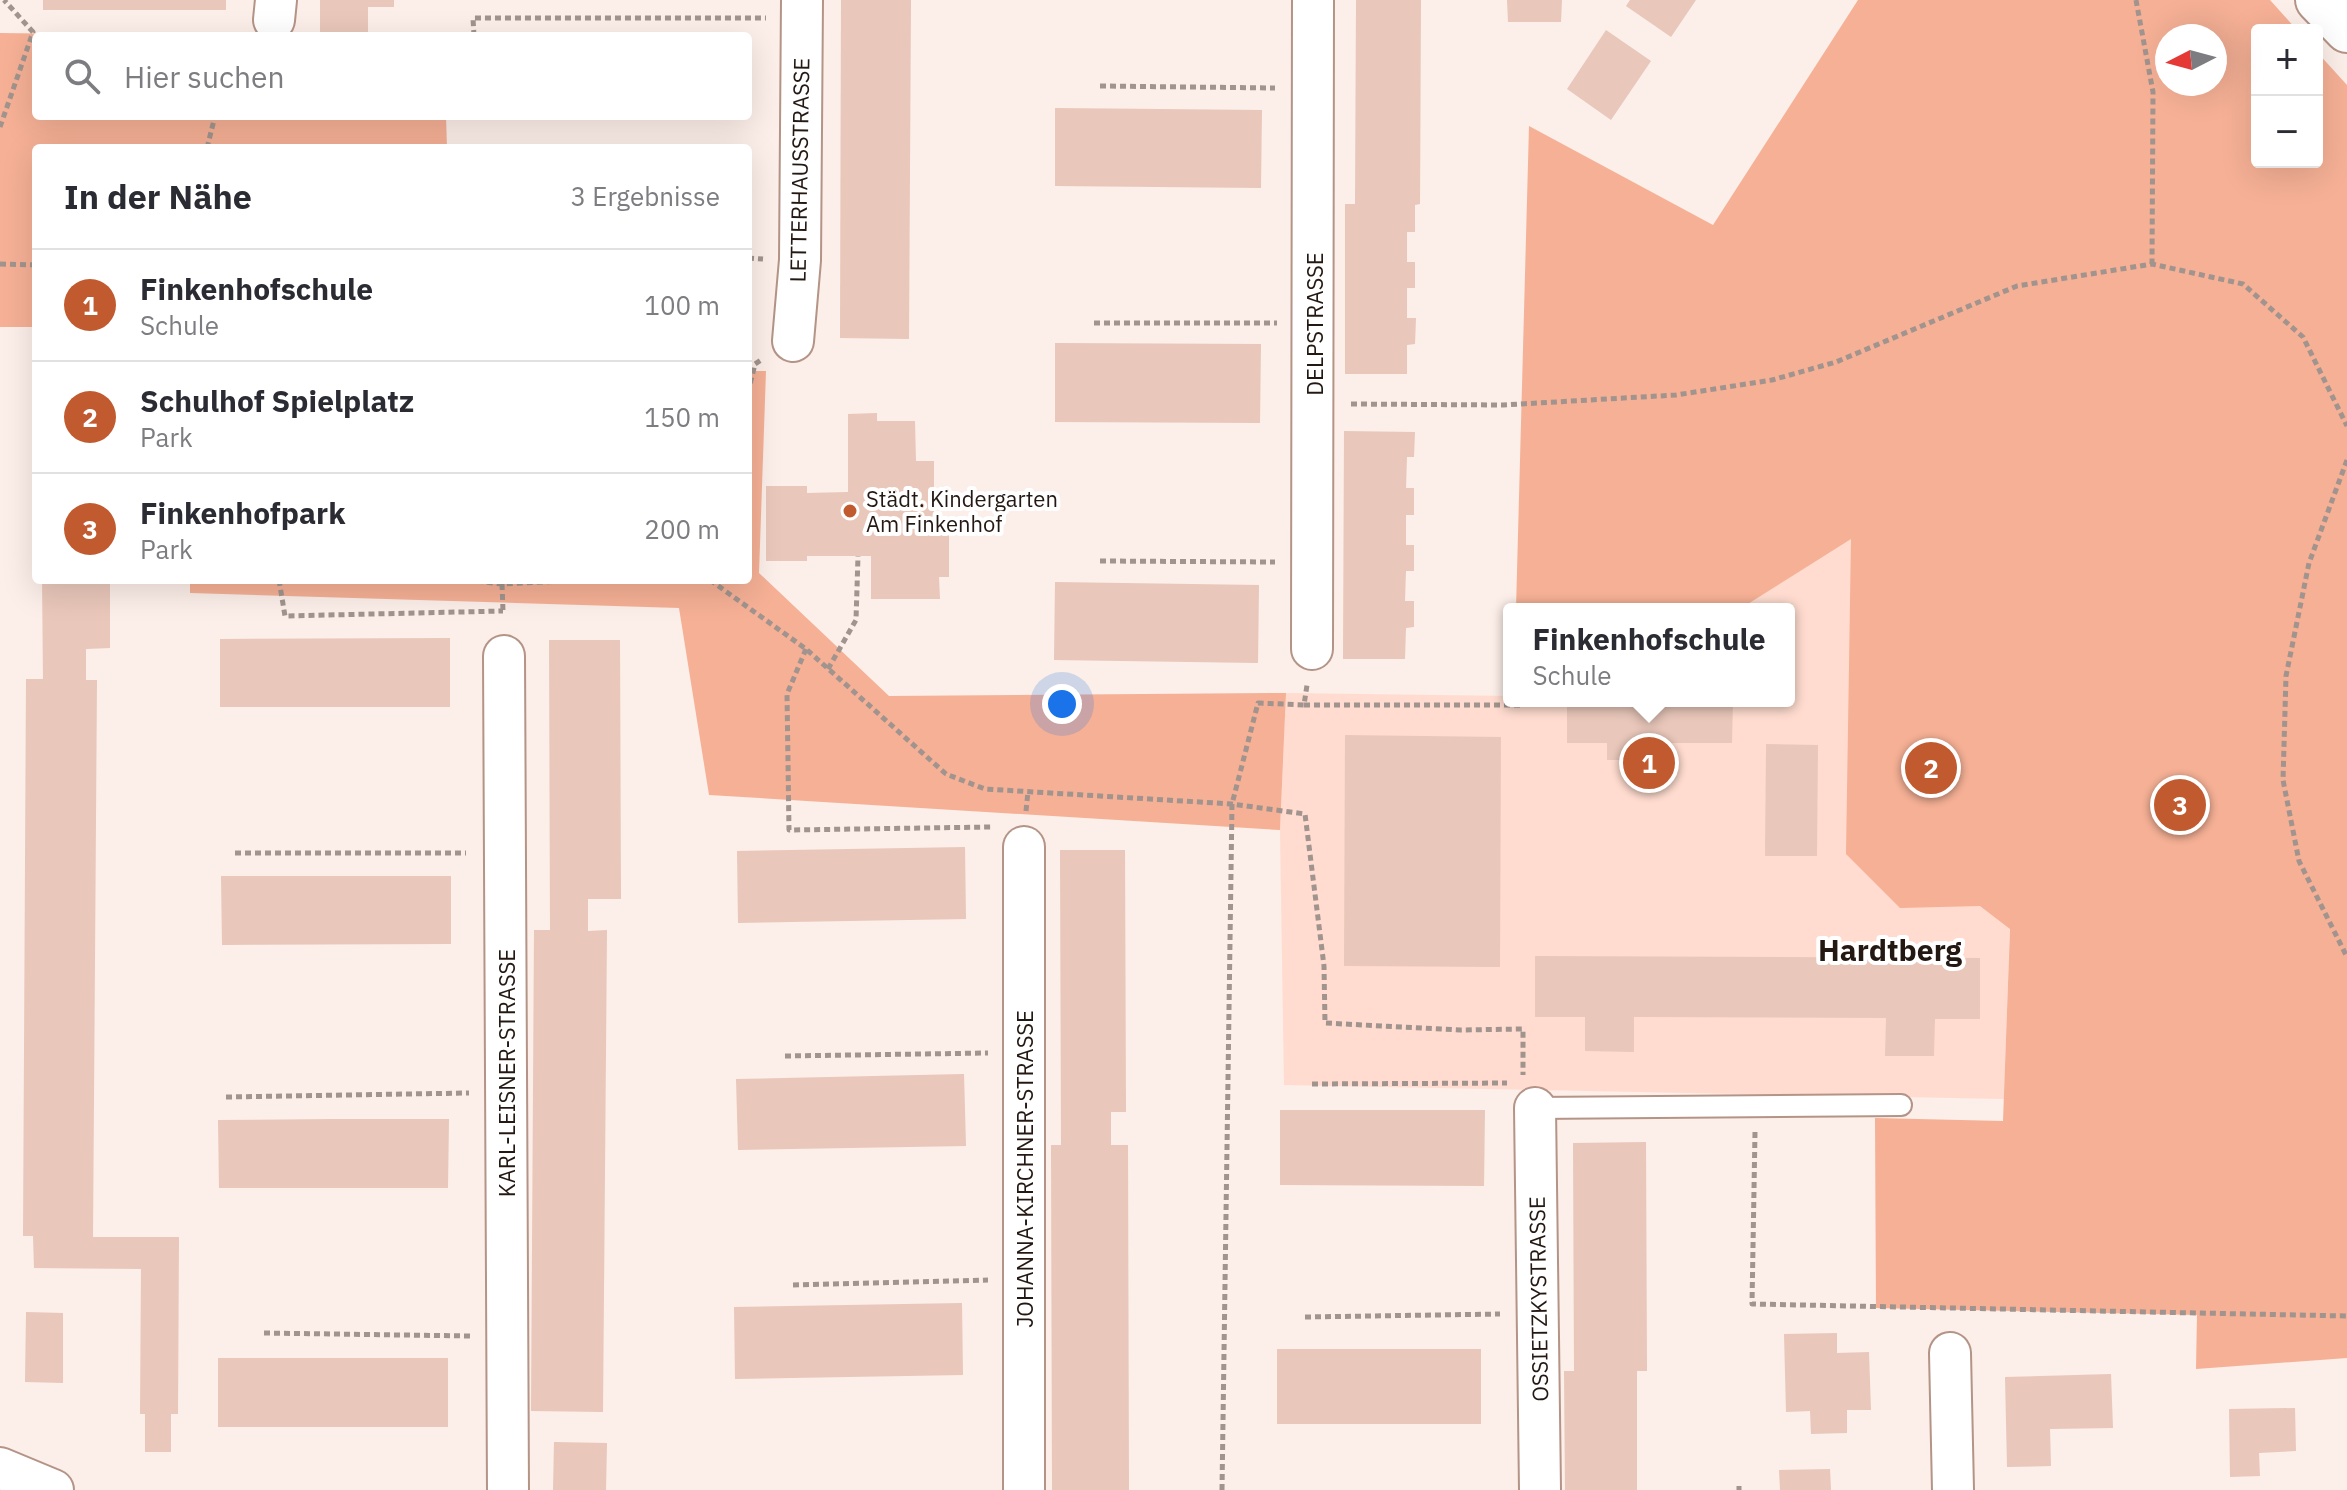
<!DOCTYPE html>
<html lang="de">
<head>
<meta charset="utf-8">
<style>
  :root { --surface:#fff; --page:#f2f2f3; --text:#2b2b33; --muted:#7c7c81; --line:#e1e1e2; --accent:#c15a2e }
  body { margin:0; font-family:"IBM Plex Sans",sans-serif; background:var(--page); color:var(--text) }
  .controls { position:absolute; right:24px; top:24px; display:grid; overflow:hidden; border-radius:8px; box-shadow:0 8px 32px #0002 }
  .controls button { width:72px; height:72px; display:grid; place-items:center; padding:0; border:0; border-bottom:2px solid var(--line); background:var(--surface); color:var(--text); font:40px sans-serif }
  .compass { position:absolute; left:2155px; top:24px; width:72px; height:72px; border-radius:50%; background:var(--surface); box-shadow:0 8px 32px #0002; rotate:264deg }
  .you { position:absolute; left:1062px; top:704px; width:28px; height:28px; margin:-20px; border:6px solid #fff; border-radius:50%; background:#1a73e8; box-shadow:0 0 0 12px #1a73e833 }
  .badge { display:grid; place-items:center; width:52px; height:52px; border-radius:50%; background:var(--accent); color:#fff; font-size:26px; font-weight:700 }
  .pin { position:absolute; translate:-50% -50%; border:4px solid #fff; box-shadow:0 2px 8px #0006 }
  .popup { position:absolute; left:1503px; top:603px; width:292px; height:104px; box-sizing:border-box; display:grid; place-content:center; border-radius:8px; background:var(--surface); filter:drop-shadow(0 2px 6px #0005); font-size:26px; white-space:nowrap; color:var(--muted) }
  .popup b { font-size:30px; color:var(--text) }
  .popup::after { content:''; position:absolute; left:50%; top:100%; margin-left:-16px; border:16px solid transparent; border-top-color:var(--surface) }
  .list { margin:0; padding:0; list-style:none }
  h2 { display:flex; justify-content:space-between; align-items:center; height:104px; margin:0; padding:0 32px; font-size:34px }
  h2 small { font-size:26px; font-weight:400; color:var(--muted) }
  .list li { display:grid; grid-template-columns:52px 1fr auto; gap:24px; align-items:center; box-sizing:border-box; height:112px; padding:0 32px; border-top:2px solid var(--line) }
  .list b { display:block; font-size:30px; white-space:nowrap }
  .list p { margin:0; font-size:26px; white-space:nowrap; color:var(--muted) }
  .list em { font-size:26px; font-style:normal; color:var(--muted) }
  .icon { flex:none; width:44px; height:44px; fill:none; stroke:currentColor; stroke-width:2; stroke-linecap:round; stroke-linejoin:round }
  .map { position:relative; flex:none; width:2347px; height:1490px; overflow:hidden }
  .search { position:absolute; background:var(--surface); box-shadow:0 8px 32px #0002; left:32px; top:32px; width:720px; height:88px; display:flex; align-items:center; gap:20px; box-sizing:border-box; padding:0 28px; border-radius:8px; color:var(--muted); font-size:30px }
  .panel { position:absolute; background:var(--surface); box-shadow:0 8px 32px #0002; left:32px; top:144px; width:720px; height:440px; border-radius:8px }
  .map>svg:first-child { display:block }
</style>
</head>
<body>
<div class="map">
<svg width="2347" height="1490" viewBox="0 0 2347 1490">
  <rect width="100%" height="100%" fill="#fceee8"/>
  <path fill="#ffdccf" d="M1851,538L2018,682L2004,1099L1284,1085L1280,830L1286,693L1509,696V701H1789V609H1740Z"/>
  <g fill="#f5b095" fill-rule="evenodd">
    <path d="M1858,0H2270L2297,30H2257V162H2317V52L2347,85V1358L2196,1369L2197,1315L1876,1308L1875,1118L2003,1121L2010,929L1980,906L1900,908L1846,854L1851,539L1740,609H1516L1529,126L1713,225ZM2167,36H2215V84H2167Z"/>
    <path d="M0,33L222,36H36V116H446L447,148H36V327H0Z"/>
    <path d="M748,371H766L759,573L889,696L1286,693L1280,830L709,795L679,608L190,593V580H748Z"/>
  </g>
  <g fill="#e9c7ba">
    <rect x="43" y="0" width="183" height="10"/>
    <path d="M320,0H394V7H368V34L320,33Z"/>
    <path d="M841,0H911L909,339L840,338Z"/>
    <path d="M1356,0H1421L1420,204L1415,205V232H1407V262H1415V288H1407V318H1416L1415,344L1407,345V374H1345V204H1355Z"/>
    <path d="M1507,0H1562L1561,22H1508Z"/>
    <path d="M1630,0H1696L1671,37L1626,6Z"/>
    <path d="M1606,30L1651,61L1611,120L1567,89Z"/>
    <path d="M494,32L626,33V36H494Z"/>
    <path d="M1055,108L1262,110L1261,188L1055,186Z"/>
    <path d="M1055,343L1261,344L1260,423L1055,422Z"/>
    <path d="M877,413V421H915L916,461H934V529H949V577H939L940,599H871V556H807V561H766V486H807V493L848,492V414Z"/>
    <path d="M1344,431L1415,432L1414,457H1407L1406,488H1414V515H1406V545H1414V571H1406L1405,601H1414V627L1406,628L1405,659H1343Z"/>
    <path d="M42,580H110V648L86,649V680H97L93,1237H179L178,1414H171V1452H145V1414H140L141,1269L34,1268L33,1236H23L26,679H43Z"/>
    <path d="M1055,582L1259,585L1258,663L1054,660Z"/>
    <path d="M450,638V707H220V639Z"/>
    <path d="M549,640H620L621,899H588V931L607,930L603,1412L531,1411L534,930H550Z"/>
    <path d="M1567,701H1733L1732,743H1627V760H1607V743H1567Z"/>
    <path d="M1345,735L1501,737L1500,967L1344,966Z"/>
    <path d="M1766,744L1818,745L1817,856H1765Z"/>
    <path d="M965,847L966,919L738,923L737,851Z"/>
    <path d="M1060,850H1125L1126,1112H1111V1145H1128L1129,1490H1052L1051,1145H1061Z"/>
    <path d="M221,876H451V944L222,945Z"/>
    <path d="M1535,956L1980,958V1019H1935L1934,1056H1885L1886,1018L1634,1017V1052L1585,1051V1017H1535Z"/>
    <path d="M964,1074L966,1146L738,1150L736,1079Z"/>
    <path d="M1280,1110H1485L1484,1186L1280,1185Z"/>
    <path d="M334,1119H449L448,1188H219L218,1120Z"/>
    <path d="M1646,1142L1647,1371H1637V1490H1565L1564,1371H1574L1573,1143Z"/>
    <path d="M962,1303L963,1375L735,1379L734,1307Z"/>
    <path d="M26,1312L63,1313V1383L25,1382Z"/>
    <path d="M1837,1333V1353L1869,1352L1871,1410H1847V1433L1811,1434L1810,1411L1786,1412L1784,1334Z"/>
    <rect x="1277" y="1349" width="204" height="75"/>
    <rect x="218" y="1358" width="230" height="69"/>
    <path d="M2111,1374L2113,1428L2050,1429L2051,1466L2007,1467L2005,1377Z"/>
    <path d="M2295,1408L2296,1451L2259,1453L2260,1476L2230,1477L2229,1409Z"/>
    <path d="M554,1442L607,1443L606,1490H553Z"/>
    <path d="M1830,1469L1831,1490H1780L1779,1470Z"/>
  </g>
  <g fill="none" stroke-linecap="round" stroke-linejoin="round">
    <g stroke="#b49487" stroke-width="24">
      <path id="service" d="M1535,1108L1901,1105"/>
    </g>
    <g stroke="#b49487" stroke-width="44">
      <g id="minor">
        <path d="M274,20L276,0"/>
        <path d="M793,341L800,260L802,0"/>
        <path d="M1312,649L1313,0"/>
        <path d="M504,656L508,1490"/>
        <path d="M1024,847V1490"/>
        <path d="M1535,1108L1540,1490"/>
        <path d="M1950,1353L1953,1490"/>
        <path d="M0,1468L53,1490"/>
      </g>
    </g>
    <g stroke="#b49487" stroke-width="48">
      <path id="tertiary" d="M2318,0L2347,30"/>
    </g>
    <g stroke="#a1948e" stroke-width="5" stroke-dasharray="6 4" stroke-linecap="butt">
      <path d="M2136,0L2153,92L2152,264"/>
      <path d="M474,36L473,18H766"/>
      <path d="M1100,86L1275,88"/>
      <path d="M0,127L33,32L4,0"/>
      <path d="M207,148L215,116"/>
      <path d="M748,258L763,259"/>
      <path d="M0,264L36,265"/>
      <path d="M1094,323H1277"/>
      <path d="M748,393L755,364L761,360"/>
      <path d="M1351,404L1503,405L1676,395L1772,380L1836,362L2017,286L2152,264L2243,284L2303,337L2347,426"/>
      <path d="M2347,460L2309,563L2286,676L2283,780L2299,861L2347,957"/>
      <path d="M1100,561L1275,562"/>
      <path d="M279,580L285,616L503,611"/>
      <path d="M467,580L502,584L585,580"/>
      <path d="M710,580L806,649L946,774L985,789L1232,804L1305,814L1324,966L1325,1023L1460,1030L1523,1029V1075"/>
      <path d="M502,584L503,611"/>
      <path d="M806,649L787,694L789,830L992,827"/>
      <path d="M828,669L856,620L858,556"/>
      <path d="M1304,705H1522"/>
      <path d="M1026,811L1028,792"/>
      <path d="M235,853H466"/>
      <path d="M785,1056L988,1053"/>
      <path d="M1312,1084L1507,1083"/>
      <path d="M226,1097L469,1093"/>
      <path d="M1755,1132L1752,1304L2347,1316"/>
      <path d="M793,1285L988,1280"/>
      <path d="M1305,1317L1500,1314"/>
      <path d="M264,1333L471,1336"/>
      <path d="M1222,1490L1232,804L1258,703L1304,705L1307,685"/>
      <path d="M1739,1490V1486"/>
    </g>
    <use href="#service" stroke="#fff" stroke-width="20"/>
    <use href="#minor" stroke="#fff" stroke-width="40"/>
    <use href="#tertiary" stroke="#fff" stroke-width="44"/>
  </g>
  <circle fill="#c15a2e" stroke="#fff" stroke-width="3" cx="850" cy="511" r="8"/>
  <g text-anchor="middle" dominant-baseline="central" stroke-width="8" stroke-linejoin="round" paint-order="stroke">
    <g font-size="22" fill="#241813" stroke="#fff">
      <text transform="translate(799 170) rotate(-89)">LETTERHAUSSTRASSE</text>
      <text transform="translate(1314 324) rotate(-90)">DELPSTRASSE</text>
      <text transform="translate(506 1073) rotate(-90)">KARL-LEISNER-STRASSE</text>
      <text transform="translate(1024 1169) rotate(-90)">JOHANNA-KIRCHNER-STRASSE</text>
      <text transform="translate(1538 1299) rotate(-91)">OSSIETZKYSTRASSE</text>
    </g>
    <g font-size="22" fill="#241813" stroke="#fff" text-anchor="start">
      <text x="866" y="498">Städt. Kindergarten<tspan x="866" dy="25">Am Finkenhof</tspan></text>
    </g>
    <g font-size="30" font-weight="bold" fill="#241813" stroke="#fff">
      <text x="1890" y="949">Hardtberg</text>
    </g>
  </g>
</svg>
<div class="controls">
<button>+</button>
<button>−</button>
</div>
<svg class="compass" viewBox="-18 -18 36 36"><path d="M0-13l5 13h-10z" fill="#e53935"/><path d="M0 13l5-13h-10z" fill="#7c7c81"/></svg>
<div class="you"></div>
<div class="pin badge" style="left:1649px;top:763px">1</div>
<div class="popup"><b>Finkenhofschule</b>Schule</div>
<div class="pin badge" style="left:1931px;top:768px">2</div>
<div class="pin badge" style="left:2180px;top:805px">3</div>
<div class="search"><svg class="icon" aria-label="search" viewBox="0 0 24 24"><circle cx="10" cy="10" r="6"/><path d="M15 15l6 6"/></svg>Hier suchen</div>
<section class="panel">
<h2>In der Nähe<small>3 Ergebnisse</small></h2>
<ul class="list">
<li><span class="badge">1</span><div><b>Finkenhofschule</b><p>Schule</p></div><em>100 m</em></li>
<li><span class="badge">2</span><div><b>Schulhof Spielplatz</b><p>Park</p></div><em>150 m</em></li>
<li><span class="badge">3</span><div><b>Finkenhofpark</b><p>Park</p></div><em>200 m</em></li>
</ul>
</section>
</div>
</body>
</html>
